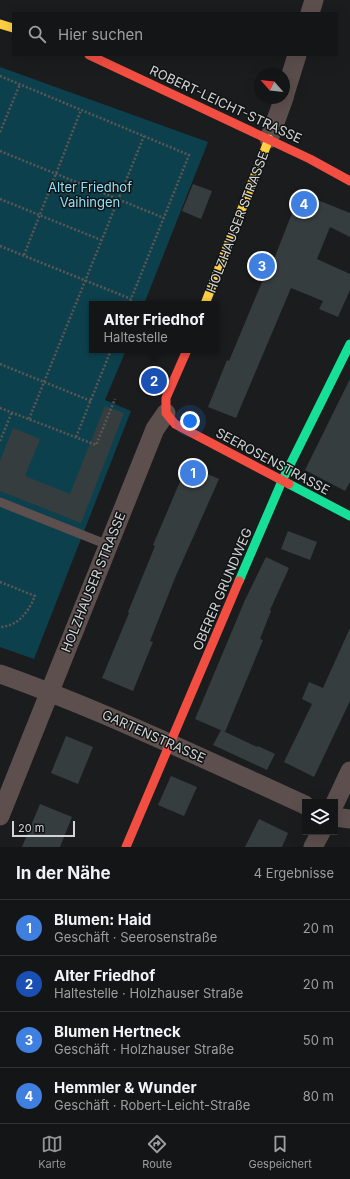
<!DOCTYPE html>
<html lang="de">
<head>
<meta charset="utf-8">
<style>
  :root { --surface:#141516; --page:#212223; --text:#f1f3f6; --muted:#9d9fa1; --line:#333435; --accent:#929495 }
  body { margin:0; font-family:Inter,sans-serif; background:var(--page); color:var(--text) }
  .controls { position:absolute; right:12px; bottom:12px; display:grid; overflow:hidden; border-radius:0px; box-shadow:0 4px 16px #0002 }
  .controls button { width:36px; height:36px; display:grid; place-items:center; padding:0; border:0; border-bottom:1px solid var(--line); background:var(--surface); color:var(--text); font:20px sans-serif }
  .compass { position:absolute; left:254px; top:68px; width:36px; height:36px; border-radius:50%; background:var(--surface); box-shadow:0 4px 16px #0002; rotate:298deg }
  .scale { position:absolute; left:12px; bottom:10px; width:63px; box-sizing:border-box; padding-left:4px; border:2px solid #d2d4d5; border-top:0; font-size:11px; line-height:14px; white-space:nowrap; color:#d2d4d5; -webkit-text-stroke:3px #111415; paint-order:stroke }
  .you { position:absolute; left:190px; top:421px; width:14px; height:14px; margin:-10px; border:3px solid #fff; border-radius:50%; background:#1a73e8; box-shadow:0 0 0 6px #1a73e833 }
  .badge { display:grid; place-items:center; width:26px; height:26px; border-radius:50%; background:var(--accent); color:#fff; font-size:13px; font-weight:700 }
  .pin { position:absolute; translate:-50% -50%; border:2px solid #fff; box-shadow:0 1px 4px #0006 }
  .popup { position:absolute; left:89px; top:301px; width:130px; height:52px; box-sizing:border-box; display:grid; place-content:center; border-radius:0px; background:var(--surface); filter:drop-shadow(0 1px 3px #0005); font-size:13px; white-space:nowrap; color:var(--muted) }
  .popup b { font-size:15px; color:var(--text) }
  .popup::after { content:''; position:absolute; left:50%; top:100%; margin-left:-8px; border:8px solid transparent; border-top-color:var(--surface) }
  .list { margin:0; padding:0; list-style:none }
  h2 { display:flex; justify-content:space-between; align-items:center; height:52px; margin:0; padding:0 16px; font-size:17px }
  h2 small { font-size:13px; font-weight:400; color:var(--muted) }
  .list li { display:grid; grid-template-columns:26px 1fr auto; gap:12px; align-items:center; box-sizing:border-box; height:56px; padding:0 16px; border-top:1px solid var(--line) }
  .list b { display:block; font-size:15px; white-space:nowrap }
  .list p { margin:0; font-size:13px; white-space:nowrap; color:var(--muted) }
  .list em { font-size:13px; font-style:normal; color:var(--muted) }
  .icon { flex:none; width:22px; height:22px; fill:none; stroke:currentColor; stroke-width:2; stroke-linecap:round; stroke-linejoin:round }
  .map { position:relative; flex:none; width:350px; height:847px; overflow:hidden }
  .search { position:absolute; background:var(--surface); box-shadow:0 4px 16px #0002; left:12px; right:12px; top:12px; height:44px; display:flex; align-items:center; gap:10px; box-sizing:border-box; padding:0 14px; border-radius:0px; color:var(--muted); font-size:15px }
  .sheet { height:276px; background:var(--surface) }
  nav { display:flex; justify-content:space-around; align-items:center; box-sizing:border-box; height:56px; border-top:1px solid var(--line); background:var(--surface); font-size:11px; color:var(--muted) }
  nav a { display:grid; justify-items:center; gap:2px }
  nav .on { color:var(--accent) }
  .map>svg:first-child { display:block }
</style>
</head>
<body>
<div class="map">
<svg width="350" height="847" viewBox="0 0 350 847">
  <rect width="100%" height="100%" fill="#1b1c1d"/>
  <path fill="#0d404d" d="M0,67L208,142L144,304H92V350H126L105,400L131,411L34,659L0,647Z"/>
  <g fill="#363d3f">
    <path d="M193,184L212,191L201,219L182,211Z"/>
    <path d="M300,193L350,213V237L330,227L317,259L350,274V290L338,317L319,309L323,301L291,288L236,418L208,407L227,360L229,361L264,277L248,271L255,252L274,259Z"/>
    <path d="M350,379V482L345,491L305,470Z"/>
    <path d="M105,406L124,413L81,523L0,491V461L13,428L40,439L25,476L70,494Z"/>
    <path d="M187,465L219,479L175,578L150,641L153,642L133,691L102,678L129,613L128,612L155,546L153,545Z"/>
    <path d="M288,531L317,542L310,560L281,549Z"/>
    <path d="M266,557L289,568L270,610L271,611L260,639L263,640L225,732L195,719L245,600Z"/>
    <path d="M350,628V701L314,777L284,762L312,704L302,699L309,682L323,688Z"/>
    <path d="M221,730L257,747L258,746L275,754L267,770L213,745Z"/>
    <path d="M66,736L93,747L78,784L51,773Z"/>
    <path d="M171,776L197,787L184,816L158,805Z"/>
    <path d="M40,804L72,817L60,847H22Z"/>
    <path d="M259,819L288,833L282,847H245Z"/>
  </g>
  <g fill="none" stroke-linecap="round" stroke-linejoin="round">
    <g stroke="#5d5654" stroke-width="2.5" stroke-dasharray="2 2" stroke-linecap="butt">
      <path d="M0,76L189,155L129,304"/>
      <path d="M0,132L20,84"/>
      <path d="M0,151L164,218"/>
      <path d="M0,199L101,240"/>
      <path d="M0,246L131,299"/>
      <path d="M24,255L81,110"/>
      <path d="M0,364L91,401"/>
      <path d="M0,408L96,445L115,399"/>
      <path d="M29,419L144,136"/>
      <path d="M76,437L111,350"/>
      <path d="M0,441L12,412"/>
      <path d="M0,582L35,596C28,612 19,626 0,627"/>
    </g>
    <path stroke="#5c4f4d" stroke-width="9" d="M0,502L108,545"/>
    <g stroke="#5c4f4d" stroke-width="19">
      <path d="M310,13L314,0"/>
      <path d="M284,97L297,55"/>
      <path d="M269,139L284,98"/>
      <path d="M0,674C104,711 204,759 305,805"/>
      <path d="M335,803L350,771"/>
      <path d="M0,816L155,429L166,413"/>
      <path d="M335,817L350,819"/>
      <path d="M313,847L321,832"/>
    </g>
    <g stroke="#16e098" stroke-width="9">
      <path d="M289,484L350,516"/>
      <path d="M239,581L282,481L350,344"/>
    </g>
    <g stroke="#ffcf43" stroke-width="9">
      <path d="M0,24L13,28"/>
      <path d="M205,304L269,139"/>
    </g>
    <g stroke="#f24e42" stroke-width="9">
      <path d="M89,55L310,159L350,181"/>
      <path d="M187,350L166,398V413L175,424L289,484"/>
      <path d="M126,847L239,581"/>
    </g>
  </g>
  <g text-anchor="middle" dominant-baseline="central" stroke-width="3" stroke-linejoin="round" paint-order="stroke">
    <g font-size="13" fill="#d2d4d5" stroke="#111415">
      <text transform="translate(226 104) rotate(25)">ROBERT-LEICHT-STRASSE</text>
      <text transform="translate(237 222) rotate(-69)">HOLZHAUSER STRASSE</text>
      <text transform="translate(273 461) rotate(28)">SEEROSENSTRASSE</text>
      <text transform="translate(93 582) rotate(-68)">HOLZHAUSER STRASSE</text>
      <text transform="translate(222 589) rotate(-67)">OBERER GRUNDWEG</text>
      <text transform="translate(154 736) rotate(24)">GARTENSTRASSE</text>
    </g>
    <g font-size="13" fill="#8fe0f8" stroke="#111415">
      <text x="90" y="187">Alter Friedhof<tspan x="90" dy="15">Vaihingen</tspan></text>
    </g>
  </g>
</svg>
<div class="controls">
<button><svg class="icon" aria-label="layers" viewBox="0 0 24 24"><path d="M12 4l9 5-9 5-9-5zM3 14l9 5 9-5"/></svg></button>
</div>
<svg class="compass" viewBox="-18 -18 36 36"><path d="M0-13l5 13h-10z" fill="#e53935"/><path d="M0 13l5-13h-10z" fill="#9d9fa1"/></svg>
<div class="scale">20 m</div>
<div class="you"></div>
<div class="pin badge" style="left:193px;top:473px;background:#3f7fe0">1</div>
<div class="pin badge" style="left:154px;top:381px;background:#1a4fb4">2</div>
<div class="popup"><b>Alter Friedhof</b>Haltestelle</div>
<div class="pin badge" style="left:262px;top:266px;background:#3f7fe0">3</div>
<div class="pin badge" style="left:304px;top:204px;background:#3f7fe0">4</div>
<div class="search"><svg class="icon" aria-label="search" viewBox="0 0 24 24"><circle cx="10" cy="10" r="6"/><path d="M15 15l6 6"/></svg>Hier suchen</div>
</div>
<section class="sheet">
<h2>In der Nähe<small>4 Ergebnisse</small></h2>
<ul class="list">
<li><span class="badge" style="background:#3f7fe0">1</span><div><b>Blumen: Haid</b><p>Geschäft · Seerosenstraße</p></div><em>20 m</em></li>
<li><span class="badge" style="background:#1a4fb4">2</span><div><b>Alter Friedhof</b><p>Haltestelle · Holzhauser Straße</p></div><em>20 m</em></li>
<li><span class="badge" style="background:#3f7fe0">3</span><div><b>Blumen Hertneck</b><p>Geschäft · Holzhauser Straße</p></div><em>50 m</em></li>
<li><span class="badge" style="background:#3f7fe0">4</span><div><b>Hemmler &amp; Wunder</b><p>Geschäft · Robert-Leicht-Straße</p></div><em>80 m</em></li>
</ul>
</section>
<nav>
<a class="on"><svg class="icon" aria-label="map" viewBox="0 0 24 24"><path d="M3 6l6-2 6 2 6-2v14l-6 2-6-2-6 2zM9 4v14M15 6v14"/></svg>Karte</a>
<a><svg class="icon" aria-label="directions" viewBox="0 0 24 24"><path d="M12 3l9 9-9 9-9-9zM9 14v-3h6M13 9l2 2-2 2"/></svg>Route</a>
<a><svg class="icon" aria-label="saved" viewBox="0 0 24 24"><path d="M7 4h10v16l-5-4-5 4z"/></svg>Gespeichert</a>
</nav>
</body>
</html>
